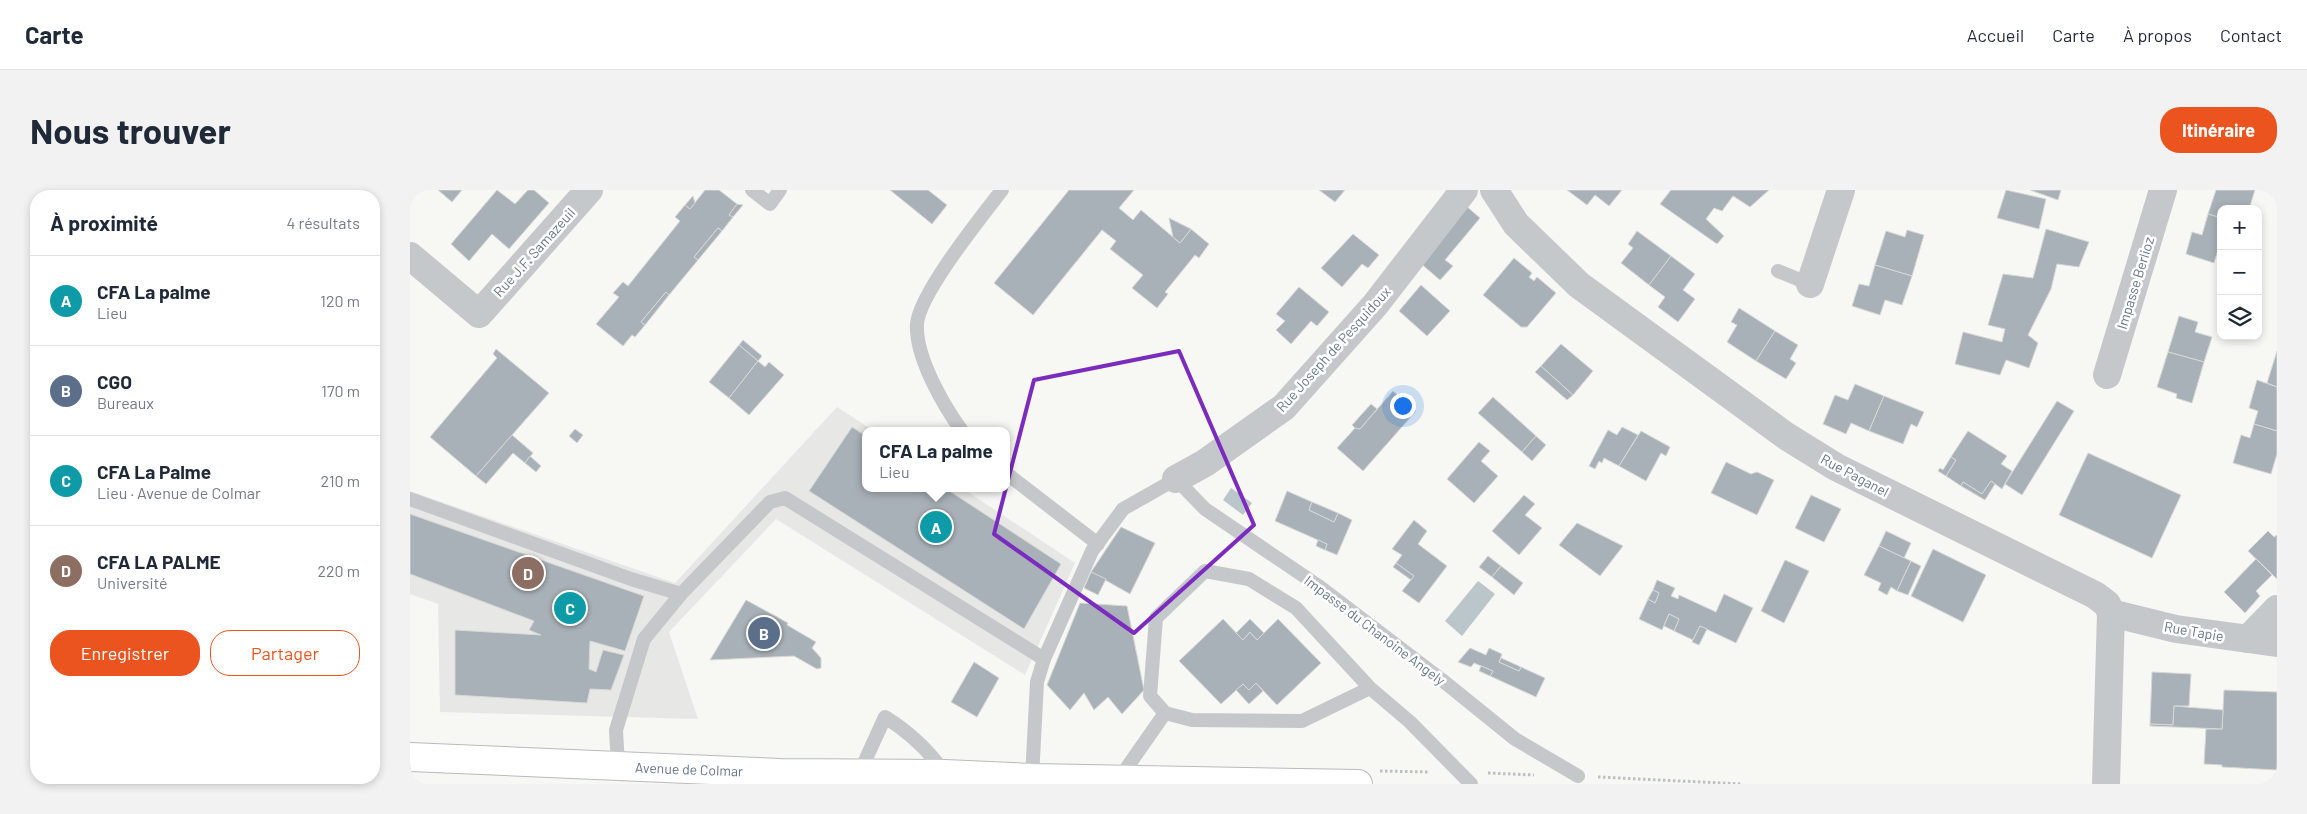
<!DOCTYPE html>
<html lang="fr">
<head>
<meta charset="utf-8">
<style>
  :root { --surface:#fff; --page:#f2f2f3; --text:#1f2937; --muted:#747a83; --line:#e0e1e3; --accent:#eb541f }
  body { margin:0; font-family:Barlow,sans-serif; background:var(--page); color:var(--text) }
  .controls { position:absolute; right:15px; top:15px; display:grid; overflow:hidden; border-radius:10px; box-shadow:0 2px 8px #0003 }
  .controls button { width:45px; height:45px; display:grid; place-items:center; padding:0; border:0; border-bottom:1px solid var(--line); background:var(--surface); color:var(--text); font:25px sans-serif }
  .you { position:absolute; left:992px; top:215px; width:18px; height:18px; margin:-12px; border:4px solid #fff; border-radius:50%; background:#1a73e8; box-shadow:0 0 0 8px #1a73e833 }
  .badge { display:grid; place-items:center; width:32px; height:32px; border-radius:50%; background:var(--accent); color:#fff; font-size:16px; font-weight:700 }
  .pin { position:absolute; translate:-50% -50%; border:2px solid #fff; box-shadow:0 1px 5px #0006 }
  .popup { position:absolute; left:452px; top:237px; width:148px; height:65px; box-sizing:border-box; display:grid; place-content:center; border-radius:10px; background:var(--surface); filter:drop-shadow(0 1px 4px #0005); font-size:16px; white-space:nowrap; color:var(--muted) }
  .popup b { font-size:19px; color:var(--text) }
  .popup::after { content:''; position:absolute; left:50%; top:100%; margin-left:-10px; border:10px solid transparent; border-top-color:var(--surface) }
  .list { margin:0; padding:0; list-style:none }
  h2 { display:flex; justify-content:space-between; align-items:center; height:65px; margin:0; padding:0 20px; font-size:21px }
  h2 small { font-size:16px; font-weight:400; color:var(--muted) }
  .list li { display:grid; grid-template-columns:32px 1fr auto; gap:15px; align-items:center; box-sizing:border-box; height:90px; padding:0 20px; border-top:1px solid var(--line) }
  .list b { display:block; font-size:19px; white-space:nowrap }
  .list p { margin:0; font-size:16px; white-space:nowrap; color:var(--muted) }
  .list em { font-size:16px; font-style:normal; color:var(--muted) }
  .actions { display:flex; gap:10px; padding:15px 20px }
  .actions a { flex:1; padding:11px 0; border:1px solid var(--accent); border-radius:20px; text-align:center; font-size:18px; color:var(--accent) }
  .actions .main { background:var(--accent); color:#fff }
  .icon { flex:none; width:28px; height:28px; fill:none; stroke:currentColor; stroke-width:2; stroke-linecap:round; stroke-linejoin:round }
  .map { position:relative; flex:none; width:1867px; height:594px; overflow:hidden; border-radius:20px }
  header { display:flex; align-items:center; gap:30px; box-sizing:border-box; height:70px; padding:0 25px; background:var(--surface); border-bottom:1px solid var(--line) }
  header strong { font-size:24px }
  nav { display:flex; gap:28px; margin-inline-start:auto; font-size:18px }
  .intro { display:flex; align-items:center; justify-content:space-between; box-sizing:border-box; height:120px; padding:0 30px }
  h1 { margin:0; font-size:35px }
  .button { padding:12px 22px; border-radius:20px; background:var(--accent); color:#fff; font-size:18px; font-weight:700 }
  main { display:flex; gap:30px; padding:0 30px }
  aside { flex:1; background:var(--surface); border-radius:20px; box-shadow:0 2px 8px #0003 }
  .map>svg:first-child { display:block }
</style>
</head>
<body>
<header>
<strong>Carte</strong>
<nav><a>Accueil</a><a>Carte</a><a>À propos</a><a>Contact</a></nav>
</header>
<div class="intro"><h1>Nous trouver</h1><a class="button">Itinéraire</a></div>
<main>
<aside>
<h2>À proximité<small>4 résultats</small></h2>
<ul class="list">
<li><span class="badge" style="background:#0f9aa8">A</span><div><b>CFA La palme</b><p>Lieu</p></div><em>120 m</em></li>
<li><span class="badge" style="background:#5c6f8a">B</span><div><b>CGO</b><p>Bureaux</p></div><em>170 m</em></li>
<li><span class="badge" style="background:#0f9aa8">C</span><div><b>CFA La Palme</b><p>Lieu · Avenue de Colmar</p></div><em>210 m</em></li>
<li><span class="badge" style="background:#8d6e63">D</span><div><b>CFA LA PALME</b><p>Université</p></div><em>220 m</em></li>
</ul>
<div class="actions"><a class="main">Enregistrer</a><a>Partager</a></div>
</aside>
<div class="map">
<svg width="1867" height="594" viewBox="0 0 1867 594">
  <rect width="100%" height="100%" fill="#f7f7f3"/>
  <path fill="#e7e8e6" d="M427,217L464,241H456V298H552L665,373L615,485L366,329L259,442L288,529L30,522L28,414L0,404V301L265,393Z"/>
  <g fill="#bbc6cb">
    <path d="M821,298L842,313L833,325L813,310Z"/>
    <path d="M1068,391L1085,404L1052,446L1035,431Z"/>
  </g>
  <g fill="#a8b1b7" stroke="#d8d8d6">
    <path d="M28,0H52L42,12Z"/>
    <path d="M87,0L105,14L118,0H124L139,13L99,59L82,44L59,71L41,54Z"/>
    <path d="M295,0H309L327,14L319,25L323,27L312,41L308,38L284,67L288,70L259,105L256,102L231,132L235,135L225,147L222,145L213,156L186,134L209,107L203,103L213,92L218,96L270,31L265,27L275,15L280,19Z"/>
    <path d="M480,0H518L537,15L522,34Z"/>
    <path d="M659,0H724L709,18L723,30L731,20L770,53L781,39L799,54L789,68L785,65L755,102L758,104L747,118L722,98L733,85L700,59L706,51L692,40L623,125L584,93Z"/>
    <path d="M909,0H935L925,12Z"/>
    <path d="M1157,0H1212L1199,16L1185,5L1177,15Z"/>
    <path d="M1261,0H1359L1340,17L1323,6L1312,21L1304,18L1296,29L1314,46L1307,54L1250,14Z"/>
    <path d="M1596,0L1636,9L1629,39L1587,28Z"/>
    <path d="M1620,0H1651L1648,10Z"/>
    <path d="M1806,0H1845L1839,19H1811V28L1798,24Z"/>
    <path d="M283,6L285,13L280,19L275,15Z"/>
    <path d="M327,14L333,15L323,27L319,25Z"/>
    <path d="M1055,15L1070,28L1035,70L1043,76L1030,90L1009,72Z"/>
    <path d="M1798,24L1811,28V61L1808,60L1804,73L1776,64L1782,42L1792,45Z"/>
    <path d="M759,28L781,39L770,53L763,47Z"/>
    <path d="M308,38L312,41L288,70L284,67Z"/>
    <path d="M1636,39L1679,52L1669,77L1647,74L1641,99L1618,145L1628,153L1619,178L1596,170L1590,185L1545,174L1553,142L1592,152L1595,139L1578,135L1593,84L1623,88Z"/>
    <path d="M1497,40L1514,45L1502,86L1465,75L1476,41L1495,47Z"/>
    <path d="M1227,41L1261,66L1239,95L1211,73L1223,58L1218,54Z"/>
    <path d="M943,44L969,65L958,78L952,74L932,97L911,78Z"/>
    <path d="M1261,66L1285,84L1273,100L1285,109L1268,132L1248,117L1255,107L1239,95Z"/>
    <path d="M1104,68L1122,83L1119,87L1124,91L1127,87L1146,103L1117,137H1111L1073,105Z"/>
    <path d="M1465,75L1502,86L1492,115L1475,110L1470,125L1442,116L1449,94L1459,96Z"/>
    <path d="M1011,95L1040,121L1017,146L989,121Z"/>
    <path d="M889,97L919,122L907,136L901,131L881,154L866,140L875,131L866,124Z"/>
    <path d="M256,102L259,105L235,135L231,132Z"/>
    <path d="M1329,118L1365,141L1346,171L1317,152L1327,135L1321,132Z"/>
    <path d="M1769,126L1788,132L1785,142L1802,147L1794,172L1758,162Z"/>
    <path d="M1365,141L1388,155L1380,169L1386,173L1376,189L1346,171Z"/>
    <path d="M333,150L352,166L348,171L329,155Z"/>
    <path d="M1151,154L1183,181L1163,205L1131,176Z"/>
    <path d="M329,155L348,171L319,208L299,192Z"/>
    <path d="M86,159L139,203L66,286L20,247L87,168L83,164Z"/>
    <path d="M1867,161V197L1857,193Z"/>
    <path d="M1758,162L1794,172L1782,213L1766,208L1767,204L1747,197Z"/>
    <path d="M348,171L355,177L359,172L374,185L339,225L319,208Z"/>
    <path d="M1131,176L1163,205L1157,210L1125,182Z"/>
    <path d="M1847,190L1867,197V241L1844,234L1848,221L1839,218Z"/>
    <path d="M1445,194L1474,206L1459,241L1441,233L1436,244L1413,234L1425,205L1438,210Z"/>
    <path d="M983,201L1006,221L953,281L927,258L946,237L950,239Z"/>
    <path d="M1474,206L1514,222L1507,237L1501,234L1493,254L1459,241Z"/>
    <path d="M1083,207L1126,246L1112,262L1068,223Z"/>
    <path d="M1647,211L1664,221L1612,305L1595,294Z"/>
    <path d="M961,214L967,219L950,239L945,238L942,235Z"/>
    <path d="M1844,234L1867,241V264L1861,284L1823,273L1831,245L1840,248Z"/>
    <path d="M442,237L456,246V298H535L651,374L614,439L399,301Z"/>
    <path d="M1212,237L1228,245L1209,276L1194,268L1192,273L1189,271L1185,279L1179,276L1198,240L1207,245Z"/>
    <path d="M165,239L173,245L167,253L159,246Z"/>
    <path d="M1231,241L1260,257L1256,266L1251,263L1236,291L1209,276Z"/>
    <path d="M1558,241L1597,266L1591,274L1602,281L1592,299L1581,291L1572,304L1553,292L1551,296L1536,286L1546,270L1541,267Z"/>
    <path d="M102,245L123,263L115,273L103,263L76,294L66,286Z"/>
    <path d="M1126,246L1136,255L1122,271L1112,262Z"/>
    <path d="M1069,252L1080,261L1071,271L1088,286L1064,313L1037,289Z"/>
    <path d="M1678,263L1771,305L1742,368L1649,325Z"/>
    <path d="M120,266L131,276L126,282L115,273Z"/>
    <path d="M1541,267L1546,270L1536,286L1528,281L1530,278L1533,280Z"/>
    <path d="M1316,272L1341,284L1347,282L1364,290L1347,325L1301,303Z"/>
    <path d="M1581,291L1585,294L1575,310L1551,296L1553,292L1572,304Z"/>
    <path d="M877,301L902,312L899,320L924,332L928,323L942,330L927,365L915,360L917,354L865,331Z"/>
    <path d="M1114,305L1125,314L1115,325L1132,338L1109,365L1082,341Z"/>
    <path d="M1401,305L1431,319L1414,352L1385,338Z"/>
    <path d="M902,312L928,323L924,332L899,320Z"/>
    <path d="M0,324L234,406L215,461L180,451L179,479L186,482L193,460L214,465L201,500L180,499L177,513L45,505V440L131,445L119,440L124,431L0,384Z"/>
    <path d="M1004,330L1017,341L1008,354L1037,376L1009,413L992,401L1004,386L986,373L992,365L982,359Z"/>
    <path d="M1167,333L1213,356L1190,386L1149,355Z"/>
    <path d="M711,337L745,353L720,404L681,382Z"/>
    <path d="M1476,341L1501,353L1494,368L1469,356Z"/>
    <path d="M1858,341L1864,347L1867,345V389L1838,361Z"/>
    <path d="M908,350L917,354L915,360L906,356Z"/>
    <path d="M1469,356L1501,371L1487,401L1481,397L1477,405L1468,400L1471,393L1454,385Z"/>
    <path d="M1523,359L1576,385L1553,432L1501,406Z"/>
    <path d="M1078,366L1091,376L1082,387L1069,377Z"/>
    <path d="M1846,369L1862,385L1846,401L1850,406L1835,423L1814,402Z"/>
    <path d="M1375,370L1399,381L1374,433L1351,421Z"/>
    <path d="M1501,371L1511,376L1498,405L1487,401Z"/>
    <path d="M986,373L1004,386L1001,390L983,377Z"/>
    <path d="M1091,376L1113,393L1104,405L1082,387Z"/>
    <path d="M681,382L696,389L688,405L674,398Z"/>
    <path d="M1247,390L1265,398L1261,406L1268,409L1269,405L1306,422L1314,404L1343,418L1326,453L1290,436L1283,450L1264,441L1269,429L1259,424L1252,440L1229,429L1238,409L1245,413L1249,403L1243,400Z"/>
    <path d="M1243,400L1249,403L1245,413L1238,409Z"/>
    <path d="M336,410L378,433L377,435L406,452L402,458L411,468V478L407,479L384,466L300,470Z"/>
    <path d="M670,413L717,416L734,500L712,524L698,507L684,520L674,503L660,520L637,495Z"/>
    <path d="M1259,424L1269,429L1264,441L1254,436Z"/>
    <path d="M813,429L833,450L840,442L847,450L868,429L911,473L867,515L846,493L839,500L833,494L811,514L769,471Z"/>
    <path d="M840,429L854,443L847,450L840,442L833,450L826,443Z"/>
    <path d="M1290,436L1297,439L1289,455L1282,452Z"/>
    <path d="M1060,458L1076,465L1079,458L1092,464L1089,472L1109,481L1111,477L1135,488L1126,507L1080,486L1083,481L1064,473L1061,477L1048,472Z"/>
    <path d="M1091,468L1111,477L1109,481L1089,472Z"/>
    <path d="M564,472L589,488L567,527L541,512Z"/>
    <path d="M1071,476L1083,481L1080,486L1069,481Z"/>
    <path d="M1742,482L1781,484L1779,516H1764L1763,535L1740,534Z"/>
    <path d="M846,493L853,501L839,514L826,500L833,494L839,500Z"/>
    <path d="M1814,500L1867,502V580L1812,577V575L1794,574L1796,539H1812Z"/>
    <path d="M1764,516L1813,520L1812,539L1740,536V534L1763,535Z"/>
  </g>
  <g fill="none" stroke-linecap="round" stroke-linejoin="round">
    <g stroke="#b7bbbf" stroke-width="30">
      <path id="primary" d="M0,567L370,583L535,584L622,588L948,594"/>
    </g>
    <g stroke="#bdc0c2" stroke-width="3" stroke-dasharray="2.5 2.5" stroke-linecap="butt">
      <path d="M970,581L1019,582"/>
      <path d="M1078,583L1124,585"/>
      <path d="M1188,587L1332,594"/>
    </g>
    <g stroke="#c4c8cb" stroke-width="14">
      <path d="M342,0L360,14L370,0"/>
      <path d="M1368,81L1400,94"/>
      <path d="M552,241C533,215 505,166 507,134C509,104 572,26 592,0"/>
      <path d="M596,283L688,354"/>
      <path d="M0,309L221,389L271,404"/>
      <path d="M960,498L892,531L782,530L755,523L740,506L746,428L795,381L839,389L886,418L960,498L1000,532L1061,594"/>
      <path d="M208,576L206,540L234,449L271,404L360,312L375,308L634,469"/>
      <path d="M449,584L475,527C499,542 519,560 535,584"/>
      <path d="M622,588L627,492L634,469L682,361L713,319L766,289L795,319L910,397L1032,490L1105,549L1168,586"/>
      <path d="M709,589L755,523"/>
    </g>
    <g stroke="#c4c8cb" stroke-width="28">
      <path d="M1084,0L1106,34L1169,95L1376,246L1426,277L1685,405L1697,414L1701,423L1696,594"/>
      <path d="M0,66L69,124L179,0"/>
      <path d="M1400,94L1431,0"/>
      <path d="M1697,185L1753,0"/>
      <path d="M766,289L795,273L874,217L965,115L1054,0"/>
      <path d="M1701,423L1766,439L1867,453"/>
      <path d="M1838,449L1867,419"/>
    </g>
    <use href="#primary" stroke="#fff" stroke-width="28"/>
  </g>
  <path fill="none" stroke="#7b2cbf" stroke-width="4" stroke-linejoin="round" d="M769,161L844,335L724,443L584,344L624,190Z"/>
  <g text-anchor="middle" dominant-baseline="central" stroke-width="5" stroke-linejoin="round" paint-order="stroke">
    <g font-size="14" fill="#647686" stroke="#fff">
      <text transform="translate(124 62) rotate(-48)">Rue J.F. Samazeuil</text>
      <text transform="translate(1725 93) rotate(-73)">Impasse Berlioz</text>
      <text transform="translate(923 159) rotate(-48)">Rue Joseph de Pesquidoux</text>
      <text transform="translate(1445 285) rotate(28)">Rue Paganel</text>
      <text transform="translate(965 440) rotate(37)">Impasse du Chanoine Angely</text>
      <text transform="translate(1784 441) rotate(10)">Rue Tapie</text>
      <text transform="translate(279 579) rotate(2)">Avenue de Colmar</text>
    </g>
  </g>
</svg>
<div class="controls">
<button>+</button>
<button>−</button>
<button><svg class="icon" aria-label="layers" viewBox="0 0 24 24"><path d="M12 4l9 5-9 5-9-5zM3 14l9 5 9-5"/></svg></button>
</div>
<div class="you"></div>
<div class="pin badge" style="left:526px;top:337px;background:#0f9aa8">A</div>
<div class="popup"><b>CFA La palme</b>Lieu</div>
<div class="pin badge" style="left:354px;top:443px;background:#5c6f8a">B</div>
<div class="pin badge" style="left:160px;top:418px;background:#0f9aa8">C</div>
<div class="pin badge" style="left:118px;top:383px;background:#8d6e63">D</div>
</div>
</main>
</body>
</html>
